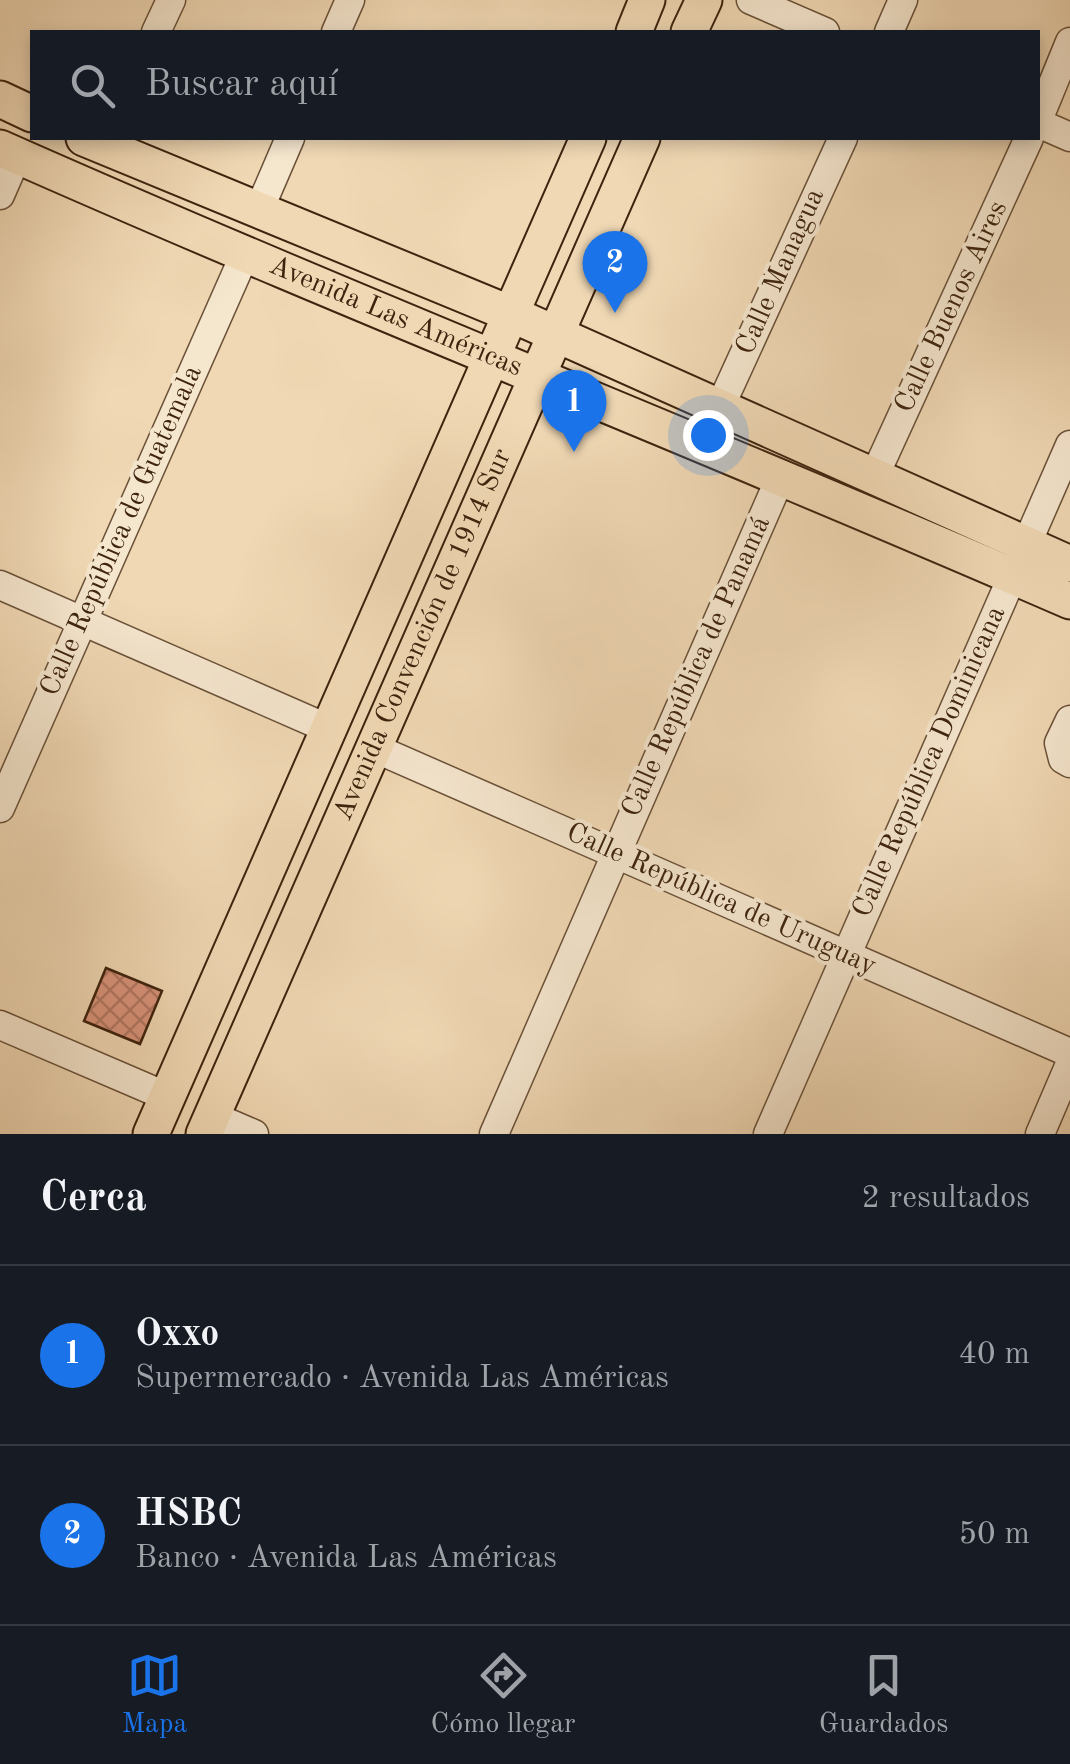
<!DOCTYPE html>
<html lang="es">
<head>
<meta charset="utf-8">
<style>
  :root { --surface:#171b24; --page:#242831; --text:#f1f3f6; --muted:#9ea1a6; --line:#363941; --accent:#1a73e8 }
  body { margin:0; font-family:"Old Standard TT",serif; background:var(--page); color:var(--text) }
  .you { position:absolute; left:708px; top:435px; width:35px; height:35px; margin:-25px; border:8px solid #fff; border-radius:50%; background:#1a73e8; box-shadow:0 0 0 15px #1a73e833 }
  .badge { display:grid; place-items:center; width:65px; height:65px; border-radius:50%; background:var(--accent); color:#fff; font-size:32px; font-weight:700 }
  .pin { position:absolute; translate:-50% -82px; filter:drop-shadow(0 2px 5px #0008) }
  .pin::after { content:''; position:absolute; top:52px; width:35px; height:30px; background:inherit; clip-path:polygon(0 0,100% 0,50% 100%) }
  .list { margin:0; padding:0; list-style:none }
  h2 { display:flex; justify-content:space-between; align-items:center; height:130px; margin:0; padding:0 40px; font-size:42px }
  h2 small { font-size:32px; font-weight:400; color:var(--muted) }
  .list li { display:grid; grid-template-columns:65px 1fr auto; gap:30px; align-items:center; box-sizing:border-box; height:180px; padding:0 40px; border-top:2px solid var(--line) }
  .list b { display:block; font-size:38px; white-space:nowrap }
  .list p { margin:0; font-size:32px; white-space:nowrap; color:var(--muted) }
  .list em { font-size:32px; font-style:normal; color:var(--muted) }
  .icon { flex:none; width:55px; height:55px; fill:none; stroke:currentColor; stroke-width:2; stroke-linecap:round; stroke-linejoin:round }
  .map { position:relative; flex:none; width:1070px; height:1134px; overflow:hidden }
  .search { position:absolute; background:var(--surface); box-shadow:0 5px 15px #0003; left:30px; right:30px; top:30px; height:110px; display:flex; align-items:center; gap:25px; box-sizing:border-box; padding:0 35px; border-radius:0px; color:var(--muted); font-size:38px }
  .sheet { height:490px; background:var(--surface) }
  nav { display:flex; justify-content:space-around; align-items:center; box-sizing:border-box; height:140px; border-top:2px solid var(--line); background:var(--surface); font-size:28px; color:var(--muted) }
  nav a { display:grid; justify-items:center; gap:5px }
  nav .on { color:var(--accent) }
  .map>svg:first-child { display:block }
</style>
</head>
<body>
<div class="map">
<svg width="1070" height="1134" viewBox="0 0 1070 1134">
  <defs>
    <pattern id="building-cross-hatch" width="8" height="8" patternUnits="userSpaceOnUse" patternTransform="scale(2.5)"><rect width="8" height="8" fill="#da947c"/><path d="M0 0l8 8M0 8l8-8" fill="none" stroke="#b27964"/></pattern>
  </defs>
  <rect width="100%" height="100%" fill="#f0d8b4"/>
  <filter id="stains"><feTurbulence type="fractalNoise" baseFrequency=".002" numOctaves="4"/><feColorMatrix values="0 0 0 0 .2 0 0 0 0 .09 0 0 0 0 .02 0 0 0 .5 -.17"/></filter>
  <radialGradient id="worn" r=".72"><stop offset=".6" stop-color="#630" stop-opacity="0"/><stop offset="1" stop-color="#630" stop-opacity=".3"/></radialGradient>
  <path fill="url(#building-cross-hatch)" stroke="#3e240e" stroke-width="2.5" d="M106,968L162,991L140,1044L84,1021Z"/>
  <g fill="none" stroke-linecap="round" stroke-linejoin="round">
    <g stroke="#6a5138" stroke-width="31">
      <g id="minor">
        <path d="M751,0L825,32"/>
        <path d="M156,32L171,0"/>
        <path d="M336,32L350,0"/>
        <path d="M889,32L903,0"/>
        <path d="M1038,120L1070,42"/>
        <path d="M1038,123L1070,137"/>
        <path d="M0,195L17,156"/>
        <path d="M259,210L290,138"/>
        <path d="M720,407L843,138"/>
        <path d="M874,477L1029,138"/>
        <path d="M0,585L329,729"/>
        <path d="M1070,720L1059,743L1063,759L1070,763"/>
        <path d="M372,747L1070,1053"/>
        <path d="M0,808L245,254"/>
        <path d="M0,1025L168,1097"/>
        <path d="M212,1116L254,1134"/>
        <path d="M494,1134L781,476"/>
        <path d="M768,1134L1070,445"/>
        <path d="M1040,1134L1070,1064"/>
      </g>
    </g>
    <g stroke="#3e240e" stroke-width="39">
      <g id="major">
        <path d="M634,32L647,0"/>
        <path d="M689,32L704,0"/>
        <path d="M0,99L32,114"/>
        <path d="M84,138L511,314L1070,564"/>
        <path id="s1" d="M0,148C354,305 715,446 1070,601"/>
        <path d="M151,1134L588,138"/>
        <path id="s2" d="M204,1134L642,138"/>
      </g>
    </g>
    <use href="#minor" stroke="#f5e6ce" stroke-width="28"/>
    <use href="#major" stroke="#f0d8b4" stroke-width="35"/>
  </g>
  <g text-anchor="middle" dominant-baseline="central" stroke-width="8" stroke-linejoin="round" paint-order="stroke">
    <g font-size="28" fill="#3e240e" stroke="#f5e6ce">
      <text transform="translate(781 272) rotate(-66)">Calle Managua</text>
      <text transform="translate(952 307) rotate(-65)">Calle Buenos Aires</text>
      <text stroke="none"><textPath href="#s1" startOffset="430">Avenida Las Américas</textPath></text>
      <text transform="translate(122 531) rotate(-66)">Calle República de Guatemala</text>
      <text stroke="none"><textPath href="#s2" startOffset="545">Avenida Convención de 1914 Sur</textPath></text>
      <text transform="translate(697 667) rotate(-66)">Calle República de Panamá</text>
      <text transform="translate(930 762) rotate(-66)">Calle República Dominicana</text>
      <text transform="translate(721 900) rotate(24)">Calle República de Uruguay</text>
    </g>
  </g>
  <rect width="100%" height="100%" filter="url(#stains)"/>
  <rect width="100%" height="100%" fill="url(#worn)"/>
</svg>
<div class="you"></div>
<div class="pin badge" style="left:574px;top:452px">1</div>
<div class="pin badge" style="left:615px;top:313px">2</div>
<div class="search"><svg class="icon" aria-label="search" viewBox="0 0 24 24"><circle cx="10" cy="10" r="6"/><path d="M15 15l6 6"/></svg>Buscar aquí</div>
</div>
<section class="sheet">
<h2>Cerca<small>2 resultados</small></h2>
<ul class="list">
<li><span class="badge">1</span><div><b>Oxxo</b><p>Supermercado · Avenida Las Américas</p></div><em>40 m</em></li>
<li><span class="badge">2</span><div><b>HSBC</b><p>Banco · Avenida Las Américas</p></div><em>50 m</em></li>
</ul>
</section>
<nav>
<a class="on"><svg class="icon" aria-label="map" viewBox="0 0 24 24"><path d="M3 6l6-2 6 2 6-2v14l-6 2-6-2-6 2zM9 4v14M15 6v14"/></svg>Mapa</a>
<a><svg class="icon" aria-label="directions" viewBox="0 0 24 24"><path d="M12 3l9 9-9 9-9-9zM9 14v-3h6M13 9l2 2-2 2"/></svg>Cómo llegar</a>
<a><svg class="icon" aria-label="saved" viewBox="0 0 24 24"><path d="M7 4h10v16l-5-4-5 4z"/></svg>Guardados</a>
</nav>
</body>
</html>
